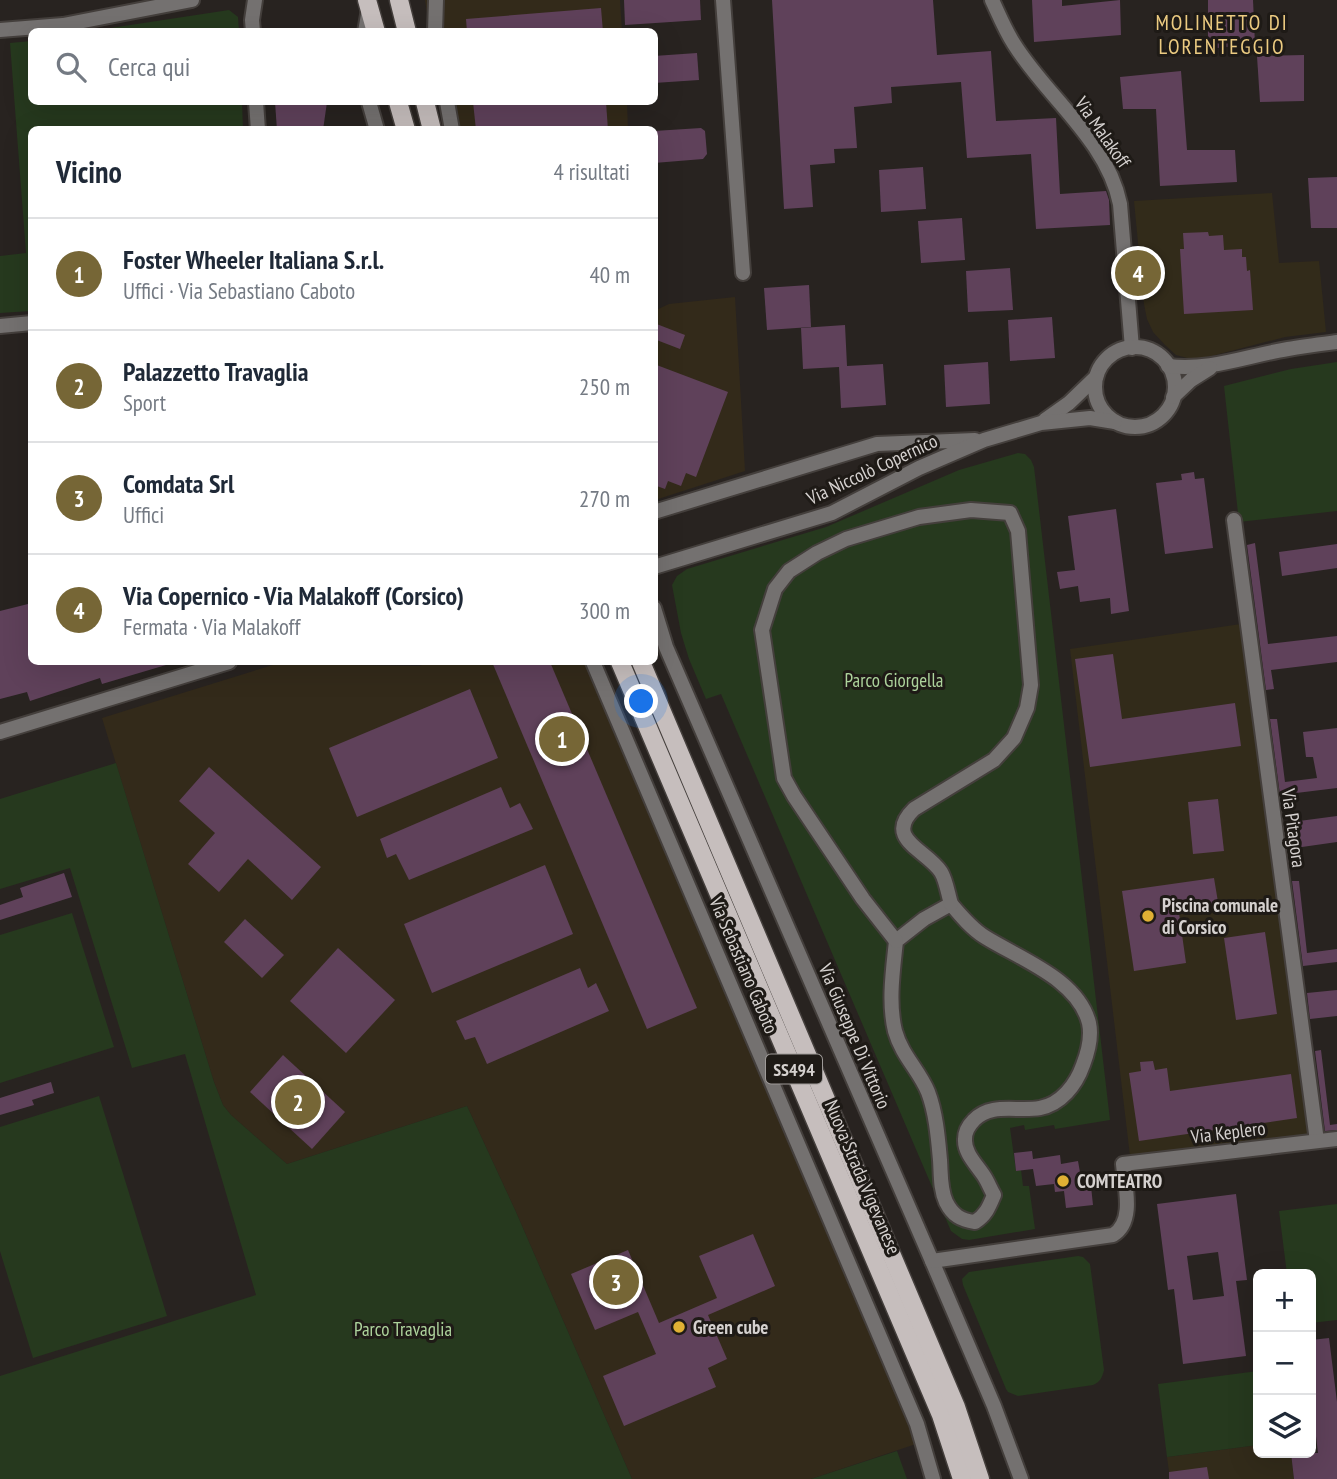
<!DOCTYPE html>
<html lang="it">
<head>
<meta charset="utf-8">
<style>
  :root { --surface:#fff; --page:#f2f2f3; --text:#1f2937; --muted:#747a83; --line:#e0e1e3; --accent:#766636 }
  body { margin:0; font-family:"PT Sans Narrow",sans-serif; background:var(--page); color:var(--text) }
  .controls { position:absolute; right:21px; bottom:21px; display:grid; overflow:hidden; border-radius:10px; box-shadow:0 7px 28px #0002 }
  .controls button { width:63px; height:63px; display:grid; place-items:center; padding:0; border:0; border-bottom:2px solid var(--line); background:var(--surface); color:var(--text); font:35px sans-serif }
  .you { position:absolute; left:642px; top:702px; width:24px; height:24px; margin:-18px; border:5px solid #fff; border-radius:50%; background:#1a73e8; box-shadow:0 0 0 10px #1a73e833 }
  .badge { display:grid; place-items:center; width:46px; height:46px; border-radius:50%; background:var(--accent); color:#fff; font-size:23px; font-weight:700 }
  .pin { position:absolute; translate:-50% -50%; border:4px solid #fff; box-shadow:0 2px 7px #0006 }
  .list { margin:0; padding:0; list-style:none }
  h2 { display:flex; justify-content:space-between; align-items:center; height:91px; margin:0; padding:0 28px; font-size:30px }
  h2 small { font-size:23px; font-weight:400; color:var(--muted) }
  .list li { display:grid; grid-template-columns:46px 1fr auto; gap:21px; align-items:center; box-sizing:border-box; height:112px; padding:0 28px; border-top:2px solid var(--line) }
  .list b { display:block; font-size:26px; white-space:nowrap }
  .list p { margin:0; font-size:23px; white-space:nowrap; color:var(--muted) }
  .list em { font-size:23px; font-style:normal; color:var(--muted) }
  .icon { flex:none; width:38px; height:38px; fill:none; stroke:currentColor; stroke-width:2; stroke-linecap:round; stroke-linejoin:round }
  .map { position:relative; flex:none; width:1337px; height:1479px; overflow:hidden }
  .search { position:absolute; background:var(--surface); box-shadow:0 7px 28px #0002; left:28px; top:28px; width:630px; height:77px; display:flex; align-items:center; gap:18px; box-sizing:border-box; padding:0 24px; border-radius:10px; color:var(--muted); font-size:26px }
  .panel { position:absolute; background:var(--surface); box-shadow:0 7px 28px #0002; left:28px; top:126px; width:630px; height:539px; border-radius:10px }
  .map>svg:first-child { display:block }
</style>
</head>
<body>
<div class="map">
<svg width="1337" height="1479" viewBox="0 0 1337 1479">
  <rect width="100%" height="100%" fill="#282320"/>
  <g fill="#332a1a">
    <path d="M425,0H620L622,31H430Z"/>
    <path d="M440,102H627L628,129H444Z"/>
    <path d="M735,297L745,471L655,500L654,311L669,304Z"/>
    <path d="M430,662H598L928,1440L811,1479H632L516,1212L467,1106L287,1164L231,1115L223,1105L214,1082L102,718L276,664L419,666Z"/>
  </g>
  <g fill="#322b1a">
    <path d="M1272,193L1279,263L1319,261L1326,332L1285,337L1204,358L1191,359L1176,355L1165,345L1153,332L1147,319L1144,304L1134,201Z"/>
    <path d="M1241,624L1310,1130L1306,1136L1130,1156L1070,649Z"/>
    <path d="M1258,1445V1453H1291L1294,1479H1170L1167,1457Z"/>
  </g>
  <g fill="#26391e">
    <path d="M229,10L238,17L239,31H91Z"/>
    <path d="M31,41L32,102H242L243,129L32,130L31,311L0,313V256L26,253L10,43Z"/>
    <path d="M1337,362V511L1239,522L1224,386L1291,369Z"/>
    <path d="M1018,453L1025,454L1031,460L1034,467L1110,1120L1055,1129L1054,1125L1025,1130L1024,1125L1010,1128L1016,1171L1021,1170L1023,1186H1029L1035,1229L969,1240L962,1239L951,1231L721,694L706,699L689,659L681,633L672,585L677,576L687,569L826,527L959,470Z"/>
    <path d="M116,763L214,1082L223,1105L231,1115L287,1164L467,1106L516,1212L632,1479H0V1376L256,1295L185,1054L132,1068L70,868L0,889V799Z"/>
    <path d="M72,913L114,1047L0,1083V935Z"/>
    <path d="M99,1096L167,1316L33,1358L0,1251V1127Z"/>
    <path d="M1337,1204V1320L1311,1323V1274H1287L1279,1211Z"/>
    <path d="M1078,1256L1083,1257L1090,1264L1104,1370C1102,1378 1100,1382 1093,1385L1018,1396L1008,1392L1006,1389L963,1285L962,1279L969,1272Z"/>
    <path d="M1258,1371V1445L1167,1457L1158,1384Z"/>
    <path d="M897,1451L907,1479H811Z"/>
  </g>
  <g fill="#5f415a" fill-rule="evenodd">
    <path d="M624,0H700L701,20L625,25Z"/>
    <path d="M772,0H933L937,55L991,51L996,121L1056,118L1060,194L1106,191L1109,200L1110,225L1036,229L1031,154L967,158L961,82L891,87L892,103L854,107L857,148L834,149L835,163L810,165L813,207L784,209Z"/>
    <path d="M1032,0H1062V6L1120,0L1121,35L1034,42Z"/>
    <path d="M1208,0H1253L1255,44L1208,49Z"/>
    <path d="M601,8L603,32H467L466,19Z"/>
    <path d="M697,53L699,80L654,83V56Z"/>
    <path d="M1304,55V101L1260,102L1257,56Z"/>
    <path d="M1181,71L1187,150H1235L1237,182L1160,186L1156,109H1123L1120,77Z"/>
    <path d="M275,102H327L323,130H277Z"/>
    <path d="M473,102H606L608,130H476Z"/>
    <path d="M701,128L705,131L707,154L703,159L654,163V131Z"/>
    <path d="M923,167L926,209L881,212L879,170Z"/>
    <path d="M1337,177V228H1311L1308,178Z"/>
    <path d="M962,218L965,260L921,263L918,221Z"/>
    <path d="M1208,232L1209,236L1223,235L1224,250L1242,249V257H1246L1247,271L1250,270L1253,310L1184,314L1180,249H1184L1183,233Z"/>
    <path d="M1010,268L1013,310L968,312L966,271Z"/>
    <path d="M809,285L811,327L767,330L764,288Z"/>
    <path d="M1052,317L1055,358L1010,361L1008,320Z"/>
    <path d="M654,323L685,335L680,349L654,339Z"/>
    <path d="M845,325L847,366L883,364L886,405L841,408L839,367L803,369L801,328Z"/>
    <path d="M988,362L990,404L946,407L944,365Z"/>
    <path d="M654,364L728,392L696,477L686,473L681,486L668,481L665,489L654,485Z"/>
    <path d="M1194,472L1195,479L1204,478L1213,548L1165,554L1156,483L1182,480L1181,474Z"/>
    <path d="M1116,509L1129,611L1111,614L1110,598L1080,602L1078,586L1060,589L1057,572L1075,570L1068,516Z"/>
    <path d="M1255,543L1268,644L1337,636V662L1271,670L1274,689L1266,690L1247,545Z"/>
    <path d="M1337,544V568L1282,576L1279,552Z"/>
    <path d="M32,603V662H165L166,665L102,684L100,678L30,701L27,692L0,699V611Z"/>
    <path d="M1113,654L1122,719L1235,703L1241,746L1090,767L1075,659Z"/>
    <path d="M492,662H550L697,1008L647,1029Z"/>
    <path d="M470,689L498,758L357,817L329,748Z"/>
    <path d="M1270,719H1277L1285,782L1317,778L1313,757H1306L1303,732L1337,728V788L1280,795Z"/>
    <path d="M209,767L321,867L292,900L248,859L219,892L188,864L215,833L179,801Z"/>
    <path d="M501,787L510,808L520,803L533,829L409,880L396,854L387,858L380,839Z"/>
    <path d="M1218,799L1224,851L1193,854L1188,802Z"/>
    <path d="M1337,816V842L1288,849L1284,823Z"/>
    <path d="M545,865L573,934L432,993L404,924Z"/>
    <path d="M64,873L72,897L0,920V905L23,897L20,888Z"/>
    <path d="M1214,878L1219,908L1179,913L1186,963L1134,971L1122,891Z"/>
    <path d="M1292,881H1299L1307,953L1337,949V962L1303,966Z"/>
    <path d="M245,919L284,955L262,978L224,942Z"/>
    <path d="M1265,932L1277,1014L1236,1020L1224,938Z"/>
    <path d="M338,948L395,1000L346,1053L290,1001Z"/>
    <path d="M580,968L588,988L596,983L609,1011L487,1064L475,1037L465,1040L456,1021Z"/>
    <path d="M1337,990V1016L1310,1019L1307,993Z"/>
    <path d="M1321,1050L1330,1125L1337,1124V1130L1325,1131L1315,1051Z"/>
    <path d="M283,1055L345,1112L312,1149L250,1092Z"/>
    <path d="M1153,1061L1155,1070L1167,1068L1170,1091L1291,1074L1297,1118L1139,1141L1129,1073L1141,1071L1140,1062Z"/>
    <path d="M51,1082L54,1093L32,1100L34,1105L0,1115V1098Z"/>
    <path d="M1032,1151L1033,1159L1060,1155L1061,1164L1078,1161L1081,1178L1090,1177L1093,1205L1066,1208L1064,1191L1055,1192L1054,1184L1036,1186L1033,1169L1016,1171L1014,1153Z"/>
    <path d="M1236,1194L1247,1280L1236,1281L1246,1356L1183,1364L1174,1289L1168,1290L1157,1204ZM1218,1252L1224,1296L1193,1300L1187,1256Z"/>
    <path d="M753,1234L775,1286L708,1315L727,1359L708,1368L716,1387L624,1426L603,1376L656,1354L638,1312L595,1330L571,1274L628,1250L659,1323L717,1298L699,1256Z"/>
    <path d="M1329,1338L1337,1402V1479H1294L1291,1453H1318L1311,1394V1340Z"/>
    <path d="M1207,1467L1209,1479H1169V1472Z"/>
  </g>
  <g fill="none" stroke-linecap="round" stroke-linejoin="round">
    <g stroke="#443f3c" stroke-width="18">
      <g id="street">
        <path d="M723,0L743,273"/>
        <path d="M992,0C999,15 1005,30 1014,44C1047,97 1107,140 1120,204L1132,348"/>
        <path d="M0,30L63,25L192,0"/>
        <path d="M253,32L252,20L255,0"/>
        <path d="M365,32L369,9"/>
        <path d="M435,32L436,0"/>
        <path d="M256,102L258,130"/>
        <path d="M369,102L377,130"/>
        <path d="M447,102L452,130"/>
        <path d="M0,326L32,323"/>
        <circle cx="1135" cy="387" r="40"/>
        <path d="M1168,366C1210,371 1246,356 1288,349C1304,346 1321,344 1337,342"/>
        <path d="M1173,397L1191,380L1210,368"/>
        <path d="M1045,420L1069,403L1096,377"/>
        <path d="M654,512L877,444L975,440"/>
        <path d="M1234,520L1317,1141"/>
        <path d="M654,567L832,513L919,468L984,440L1041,423L1090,418L1115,422"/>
        <path d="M654,608L666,647L932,1261L994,1406L1021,1479"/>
        <path d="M593,662L917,1424L933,1479"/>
        <path d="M0,732L229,662"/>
        <path d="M951,904C961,916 972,929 985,937C1020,959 1078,979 1089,1023C1092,1037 1088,1052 1083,1065C1076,1085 1061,1104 1040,1108C1017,1112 991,1102 974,1120C969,1125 965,1131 965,1139C964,1153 977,1165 984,1176C988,1182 990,1188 994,1195C989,1207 986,1215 975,1222C961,1220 953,1216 946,1202C940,1189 941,1174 940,1160C938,1138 936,1113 928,1092C919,1070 902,1056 895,1031C888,1002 893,970 896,941L924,919Z"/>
        <path d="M896,941L863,899L794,796L784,778L762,630L775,589L789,571L817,553L846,539L919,517L971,510L1010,513L1018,531L1031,685L1027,708L1014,738L994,760L914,809C883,839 927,850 941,872C946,880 948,894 951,904"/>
        <path d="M932,1261L1113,1235C1135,1222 1125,1186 1123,1164L1337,1139"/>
      </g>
    </g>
    <g stroke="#443f3c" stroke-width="21">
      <g id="primary">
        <path d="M367,0L376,32"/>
        <path d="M399,0L407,32"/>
        <path d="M398,102L406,130"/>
        <path d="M425,102L432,130"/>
        <path d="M620,662L941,1415L962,1479"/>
        <path d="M641,662L956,1407L980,1479"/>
      </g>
    </g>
    <use href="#street" stroke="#747170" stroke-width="14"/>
    <use href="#primary" stroke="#c6bebd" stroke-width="18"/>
  </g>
  <g fill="#e0b034" stroke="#1e1a16" stroke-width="2.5">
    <circle cx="1148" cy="916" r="7"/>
    <circle cx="1063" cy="1181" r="7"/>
    <circle cx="679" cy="1327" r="7"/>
  </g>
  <g text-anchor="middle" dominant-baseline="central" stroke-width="6" stroke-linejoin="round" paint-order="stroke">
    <rect fill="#1e1a16" stroke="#9e9a98" stroke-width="2" x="766" y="1054.5" width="56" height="29" rx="5"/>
    <g font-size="18" font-weight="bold" fill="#d5d1cf">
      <text x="794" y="1069">SS494</text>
    </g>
    <g font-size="19" fill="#d5d1cf" stroke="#1e1a16">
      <text transform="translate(1103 132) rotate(55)">Via Malakoff</text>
      <text transform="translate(872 469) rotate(-25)">Via Niccolò Copernico</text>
      <text transform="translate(1294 828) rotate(82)">Via Pitagora</text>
      <text transform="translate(744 965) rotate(67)">Via Sebastiano Caboto</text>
      <text transform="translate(855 1036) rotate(67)">Via Giuseppe Di Vittorio</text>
      <text transform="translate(1228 1132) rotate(-7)">Via Keplero</text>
      <text transform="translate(863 1177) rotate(67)">Nuova Strada Vigevanese</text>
    </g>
    <g font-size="19" fill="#add39c" stroke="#1e1a16">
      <text x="894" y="680">Parco Giorgella</text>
      <text x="403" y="1329">Parco Travaglia</text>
    </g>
    <g font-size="19" font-weight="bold" fill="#d5d1cf" stroke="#1e1a16" text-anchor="start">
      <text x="1162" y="905">Piscina comunale<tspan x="1162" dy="22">di Corsico</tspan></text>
      <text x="1077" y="1181">COMTEATRO</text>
      <text x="693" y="1327">Green cube</text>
    </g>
    <g font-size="21" letter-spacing="2" fill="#eccb81" stroke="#1e1a16">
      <text x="1222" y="22">MOLINETTO DI<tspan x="1222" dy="24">LORENTEGGIO</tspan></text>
    </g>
  </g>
</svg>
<div class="controls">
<button>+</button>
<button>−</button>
<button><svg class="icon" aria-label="layers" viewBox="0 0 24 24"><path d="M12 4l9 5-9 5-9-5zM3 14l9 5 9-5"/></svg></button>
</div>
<div class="you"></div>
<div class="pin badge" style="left:562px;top:739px">1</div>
<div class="pin badge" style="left:298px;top:1102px">2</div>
<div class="pin badge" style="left:616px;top:1282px">3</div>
<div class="pin badge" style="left:1138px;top:273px">4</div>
<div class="search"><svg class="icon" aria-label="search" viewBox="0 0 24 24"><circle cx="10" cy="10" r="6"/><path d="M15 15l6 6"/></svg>Cerca qui</div>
<section class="panel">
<h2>Vicino<small>4 risultati</small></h2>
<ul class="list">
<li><span class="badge">1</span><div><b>Foster Wheeler Italiana S.r.l.</b><p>Uffici · Via Sebastiano Caboto</p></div><em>40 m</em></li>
<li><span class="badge">2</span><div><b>Palazzetto Travaglia</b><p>Sport</p></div><em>250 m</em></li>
<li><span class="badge">3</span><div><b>Comdata Srl</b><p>Uffici</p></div><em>270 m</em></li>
<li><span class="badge">4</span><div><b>Via Copernico - Via Malakoff (Corsico)</b><p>Fermata · Via Malakoff</p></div><em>300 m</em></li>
</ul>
</section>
</div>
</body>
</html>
